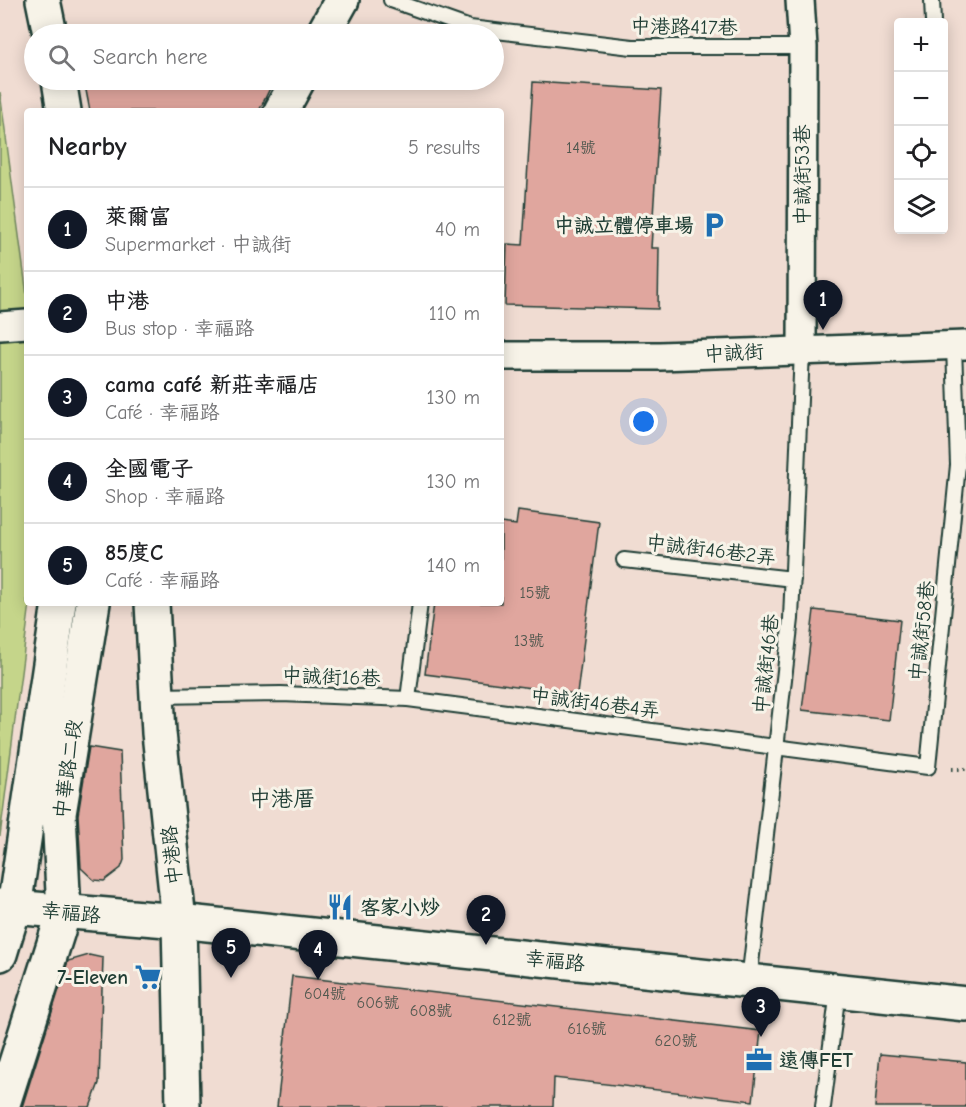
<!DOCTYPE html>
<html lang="en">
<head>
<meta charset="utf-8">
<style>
  :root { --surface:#fff; --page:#f2f2f2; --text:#202124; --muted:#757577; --line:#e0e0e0; --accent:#111827 }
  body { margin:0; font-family:"Comic Neue","LXGW WenKai TC",sans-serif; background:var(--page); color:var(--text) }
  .controls { position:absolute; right:18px; top:18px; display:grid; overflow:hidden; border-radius:6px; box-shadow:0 3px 15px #0003 }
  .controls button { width:54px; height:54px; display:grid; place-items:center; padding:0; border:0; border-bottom:2px solid var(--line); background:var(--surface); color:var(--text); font:30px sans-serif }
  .you { position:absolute; left:644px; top:422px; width:21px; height:21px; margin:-15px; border:4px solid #fff; border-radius:50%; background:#1a73e8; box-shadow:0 0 0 9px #1a73e833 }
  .badge { display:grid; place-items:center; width:39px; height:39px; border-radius:50%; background:var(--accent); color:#fff; font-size:20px; font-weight:700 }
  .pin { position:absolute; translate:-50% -50px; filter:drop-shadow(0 2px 3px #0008) }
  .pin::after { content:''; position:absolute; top:32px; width:21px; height:18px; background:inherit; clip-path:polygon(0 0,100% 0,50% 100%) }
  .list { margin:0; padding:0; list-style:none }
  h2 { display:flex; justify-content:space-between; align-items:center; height:78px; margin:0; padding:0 24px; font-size:26px }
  h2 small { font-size:20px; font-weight:400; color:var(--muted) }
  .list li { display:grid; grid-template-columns:39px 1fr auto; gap:18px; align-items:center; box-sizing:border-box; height:84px; padding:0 24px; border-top:2px solid var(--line) }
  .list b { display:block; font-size:22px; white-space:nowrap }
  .list p { margin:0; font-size:20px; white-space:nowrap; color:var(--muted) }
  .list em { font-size:20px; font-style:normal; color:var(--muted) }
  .icon { flex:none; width:33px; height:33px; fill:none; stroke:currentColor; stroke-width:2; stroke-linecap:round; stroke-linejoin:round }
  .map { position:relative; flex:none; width:966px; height:1107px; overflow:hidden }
  .search { position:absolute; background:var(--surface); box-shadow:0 3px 15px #0003; left:24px; top:24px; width:480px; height:66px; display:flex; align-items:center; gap:15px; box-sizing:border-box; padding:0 21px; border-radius:33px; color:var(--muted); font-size:22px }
  .panel { position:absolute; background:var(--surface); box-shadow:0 3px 15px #0003; left:24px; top:108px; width:480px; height:498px; border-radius:6px }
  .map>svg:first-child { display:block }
</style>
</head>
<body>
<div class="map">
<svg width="966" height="1107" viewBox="0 0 966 1107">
  <rect width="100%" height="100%" fill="#f0dcd2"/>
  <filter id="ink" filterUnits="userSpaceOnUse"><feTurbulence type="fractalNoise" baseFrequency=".0167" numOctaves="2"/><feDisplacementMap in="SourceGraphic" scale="12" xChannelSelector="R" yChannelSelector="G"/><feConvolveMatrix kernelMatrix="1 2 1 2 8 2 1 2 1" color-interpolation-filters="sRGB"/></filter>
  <g filter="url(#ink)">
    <path fill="#c5d58a" stroke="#72895f" stroke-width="1.5" d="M0,92L27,296V603H30L0,836Z"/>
    <g fill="#e0a69e" stroke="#1f3d34" stroke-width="1.5">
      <path d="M178,28L179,34H142Z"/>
      <path d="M84,80H274L259,111H90Z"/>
      <path d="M533,82L661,90L651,248H659L658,309L505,305L507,244L523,245Z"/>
      <path d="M518,511L599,522L577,694L425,674L434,603H501V523L516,525Z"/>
      <path d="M814,610L900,620L889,720L802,710Z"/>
      <path d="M89,747L120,752L124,860L121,868L104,881L94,880L81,868L78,815Z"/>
      <path d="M89,955L103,958L99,1083L90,1107H22L68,961Z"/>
      <path d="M292,976L761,1031L753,1101L554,1078L553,1107H277Z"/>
      <path d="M880,1054L966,1062V1107H875Z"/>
    </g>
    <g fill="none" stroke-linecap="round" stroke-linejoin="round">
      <g stroke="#1f3d34" stroke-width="18">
        <g id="service">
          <path d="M391,0L470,28L632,47H803"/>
          <path d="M932,0L933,22"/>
          <path d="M624,560L793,579"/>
          <path d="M157,696L281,694L408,699L928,767L958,465L954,346"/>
          <path d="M408,699L420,603"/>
          <path d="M749,981L791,619L802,350"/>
          <path d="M823,1107L838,991"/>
        </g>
      </g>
      <g stroke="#1f3d34" stroke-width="32">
        <g id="minor">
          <path d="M800,0L803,47L802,350"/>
          <path d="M0,326L27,324"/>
          <path d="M501,356H660L966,345"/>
        </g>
      </g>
      <g stroke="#1f3d34" stroke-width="38">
        <g id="tertiary">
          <path d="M43,0L50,34"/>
          <path d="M323,34L342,0"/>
          <path d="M59,80L64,111"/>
          <path d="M281,111L298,80"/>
          <path d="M152,603L159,733L179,921L183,1107"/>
          <path d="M0,906L179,921L966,1004"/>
          <path d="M0,954L14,908L59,603"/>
          <path d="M2,1107L64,912L59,814L93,603"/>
        </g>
      </g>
      <path stroke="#1f3d34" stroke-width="4" stroke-dasharray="1.5 4.5" stroke-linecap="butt" d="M952,769H966"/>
      <use href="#service" stroke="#f7f3e8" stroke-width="14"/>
      <use href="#minor" stroke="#f7f3e8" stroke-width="27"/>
      <use href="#tertiary" stroke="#f7f3e8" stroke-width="33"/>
    </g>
  </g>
  <defs>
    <g id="parking-bare" transform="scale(2.07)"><path d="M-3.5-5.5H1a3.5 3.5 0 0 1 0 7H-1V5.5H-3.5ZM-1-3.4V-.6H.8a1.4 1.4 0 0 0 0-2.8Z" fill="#1f6fb2" stroke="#f7f3e8" stroke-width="2.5" paint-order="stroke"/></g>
    <g id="restaurant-bare" transform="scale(2.07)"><path d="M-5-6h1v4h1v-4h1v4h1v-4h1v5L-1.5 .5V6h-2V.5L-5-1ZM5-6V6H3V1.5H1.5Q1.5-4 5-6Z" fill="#1f6fb2" stroke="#f7f3e8" stroke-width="2.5" paint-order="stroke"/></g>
    <g id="supermarket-bare" transform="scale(2.07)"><path d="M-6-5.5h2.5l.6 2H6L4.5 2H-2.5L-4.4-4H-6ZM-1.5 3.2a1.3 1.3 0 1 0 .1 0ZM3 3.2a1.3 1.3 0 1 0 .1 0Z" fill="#1f6fb2" stroke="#f7f3e8" stroke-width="2.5" paint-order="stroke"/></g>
    <g id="office-bare" transform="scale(2.07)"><path d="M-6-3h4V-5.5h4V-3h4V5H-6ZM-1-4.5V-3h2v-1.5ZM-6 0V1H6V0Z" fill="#1f6fb2" stroke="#f7f3e8" stroke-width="2.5" paint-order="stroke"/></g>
  </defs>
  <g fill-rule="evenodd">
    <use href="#parking-bare" x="714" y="225"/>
    <use href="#restaurant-bare" x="340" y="907"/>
    <use href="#supermarket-bare" x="148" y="977"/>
    <use href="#office-bare" x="759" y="1060"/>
  </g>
  <g text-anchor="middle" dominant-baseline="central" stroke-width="6" stroke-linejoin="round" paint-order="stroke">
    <g font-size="16" fill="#4f574e">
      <text x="581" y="148">14號</text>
      <text x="535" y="593">15號</text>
      <text x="529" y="641">13號</text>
      <text x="325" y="994">604號</text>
      <text x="378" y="1003">606號</text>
      <text x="431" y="1011">608號</text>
      <text x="512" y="1020">612號</text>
      <text x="587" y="1029">616號</text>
      <text x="676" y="1041">620號</text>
    </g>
    <g font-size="20" fill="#1f3d34" stroke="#f7f3e8">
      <text transform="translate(684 27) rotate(1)">中港路417巷</text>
      <text transform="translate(802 175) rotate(-90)">中誠街53巷</text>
      <text transform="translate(734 353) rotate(-3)">中誠街</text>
      <text transform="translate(711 550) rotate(7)">中誠街46巷2弄</text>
      <text transform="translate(922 631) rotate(-84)">中誠街58巷</text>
      <text transform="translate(766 664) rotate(-84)">中誠街46巷</text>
      <text transform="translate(331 677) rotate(2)">中誠街16巷</text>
      <text transform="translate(595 703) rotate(7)">中誠街46巷4弄</text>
      <text transform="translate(68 769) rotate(-82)">中華路二段</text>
      <text transform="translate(172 855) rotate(-96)">中港路</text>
      <text transform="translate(71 913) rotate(6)">幸福路</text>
      <text transform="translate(555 961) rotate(6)">幸福路</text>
    </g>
    <g font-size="20" font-weight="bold" fill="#1f3d34" stroke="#f7f3e8" text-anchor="end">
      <text x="694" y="225">中誠立體停車場</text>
      <text x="360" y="907" text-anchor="start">客家小炒</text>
      <text x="128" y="977">7-Eleven</text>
      <text x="779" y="1060" text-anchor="start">遠傳FET</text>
    </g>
    <g font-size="22" fill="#1f3d34" stroke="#f7f3e8">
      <text x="282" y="799">中港厝</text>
    </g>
  </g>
</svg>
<div class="controls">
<button>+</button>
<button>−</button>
<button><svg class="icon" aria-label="locate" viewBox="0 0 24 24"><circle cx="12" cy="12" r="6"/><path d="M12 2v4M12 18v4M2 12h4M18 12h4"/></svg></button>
<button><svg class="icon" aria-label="layers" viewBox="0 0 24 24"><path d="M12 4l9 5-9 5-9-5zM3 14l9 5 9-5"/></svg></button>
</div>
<div class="you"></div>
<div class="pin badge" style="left:823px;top:330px">1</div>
<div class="pin badge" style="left:486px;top:945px">2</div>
<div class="pin badge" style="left:761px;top:1037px">3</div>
<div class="pin badge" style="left:318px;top:980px">4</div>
<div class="pin badge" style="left:231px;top:978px">5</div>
<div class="search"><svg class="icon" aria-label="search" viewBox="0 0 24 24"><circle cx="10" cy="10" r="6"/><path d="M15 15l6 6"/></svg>Search here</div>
<section class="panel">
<h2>Nearby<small>5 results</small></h2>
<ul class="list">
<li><span class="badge">1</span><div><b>萊爾富</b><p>Supermarket · 中誠街</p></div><em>40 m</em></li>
<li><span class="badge">2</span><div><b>中港</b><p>Bus stop · 幸福路</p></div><em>110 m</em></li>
<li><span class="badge">3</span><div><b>cama café 新莊幸福店</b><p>Café · 幸福路</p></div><em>130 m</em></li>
<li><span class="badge">4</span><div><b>全國電子</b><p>Shop · 幸福路</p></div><em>130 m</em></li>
<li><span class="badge">5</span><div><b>85度C</b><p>Café · 幸福路</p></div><em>140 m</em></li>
</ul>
</section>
</div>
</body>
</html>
